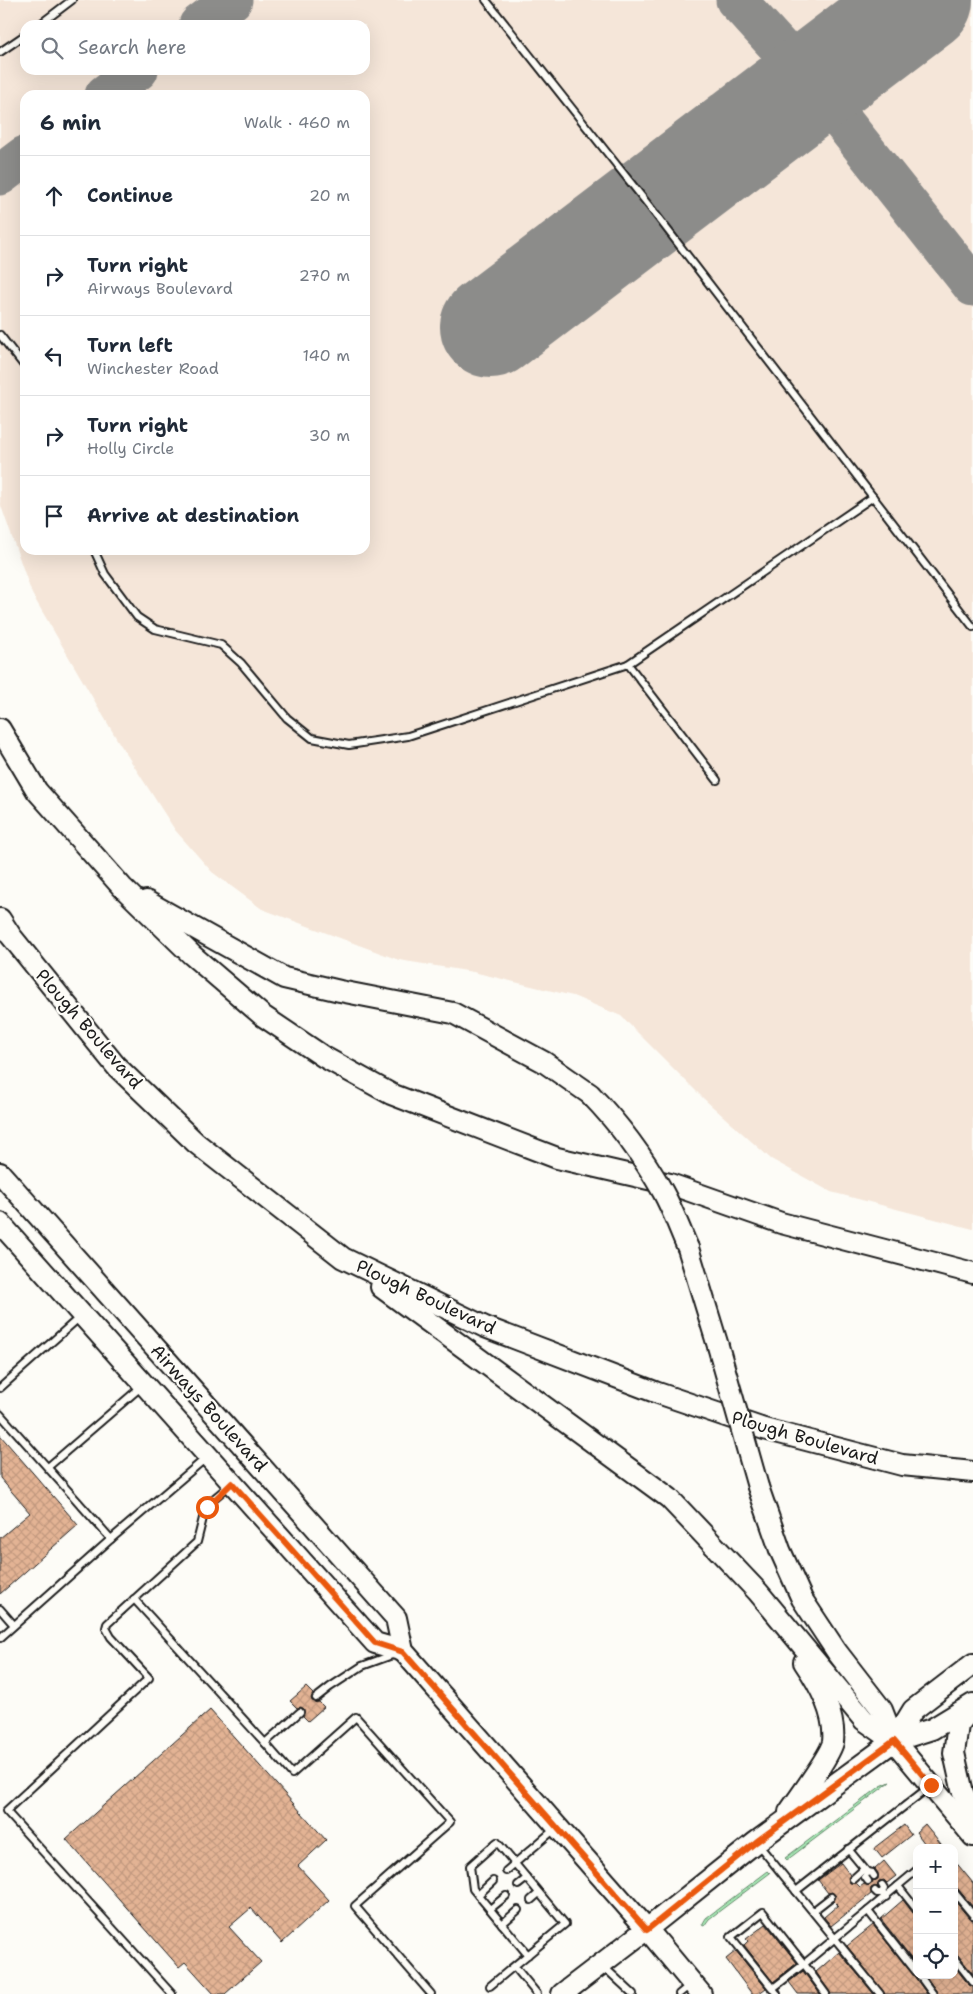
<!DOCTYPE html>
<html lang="en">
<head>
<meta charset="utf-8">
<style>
  :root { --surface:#fff; --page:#f6f6f7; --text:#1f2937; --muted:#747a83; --line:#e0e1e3 }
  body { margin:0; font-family:"Shantell Sans",sans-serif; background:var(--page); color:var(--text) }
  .controls { position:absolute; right:15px; bottom:15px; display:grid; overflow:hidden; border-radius:10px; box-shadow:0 5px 20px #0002 }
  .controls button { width:45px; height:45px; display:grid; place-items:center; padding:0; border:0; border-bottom:1px solid var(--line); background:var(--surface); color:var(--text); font:25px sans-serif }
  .stop { position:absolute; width:15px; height:15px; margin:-11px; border:4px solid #ea580c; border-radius:50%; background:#fff }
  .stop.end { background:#ea580c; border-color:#fff; box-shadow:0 1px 5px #0008 }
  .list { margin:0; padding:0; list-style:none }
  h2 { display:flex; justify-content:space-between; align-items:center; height:65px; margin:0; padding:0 20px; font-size:21px }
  h2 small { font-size:16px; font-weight:400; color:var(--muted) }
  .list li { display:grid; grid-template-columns:32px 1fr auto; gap:15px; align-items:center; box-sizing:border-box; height:80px; padding:0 20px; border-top:1px solid var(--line) }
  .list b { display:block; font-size:19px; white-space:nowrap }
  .list p { margin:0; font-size:16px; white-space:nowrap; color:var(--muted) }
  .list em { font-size:16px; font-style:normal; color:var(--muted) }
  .icon { flex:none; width:28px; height:28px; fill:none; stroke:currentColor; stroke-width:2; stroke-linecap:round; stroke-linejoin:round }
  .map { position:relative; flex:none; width:973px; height:1994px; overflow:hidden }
  .search { position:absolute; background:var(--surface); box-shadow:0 5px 20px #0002; left:20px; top:20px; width:350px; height:55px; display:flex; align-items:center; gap:12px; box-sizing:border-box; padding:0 18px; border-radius:15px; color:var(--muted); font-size:19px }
  .panel { position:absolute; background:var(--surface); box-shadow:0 5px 20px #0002; left:20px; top:90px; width:350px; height:465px; border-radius:15px }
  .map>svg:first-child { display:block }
</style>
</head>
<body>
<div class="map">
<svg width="973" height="1994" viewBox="0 0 973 1994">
  <defs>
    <pattern id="grass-dots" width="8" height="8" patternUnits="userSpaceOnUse" patternTransform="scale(1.25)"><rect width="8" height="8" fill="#a7ebb5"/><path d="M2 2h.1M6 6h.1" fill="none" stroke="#8fc99b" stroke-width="1.8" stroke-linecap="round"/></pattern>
    <pattern id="building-cross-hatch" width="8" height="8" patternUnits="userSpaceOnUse" patternTransform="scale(1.25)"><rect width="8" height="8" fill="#e3b394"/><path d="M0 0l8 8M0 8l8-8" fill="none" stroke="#c2997f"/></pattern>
  </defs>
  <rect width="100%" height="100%" fill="#fdfcf7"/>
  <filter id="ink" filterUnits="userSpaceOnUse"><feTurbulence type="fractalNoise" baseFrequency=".02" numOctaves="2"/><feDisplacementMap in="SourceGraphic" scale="10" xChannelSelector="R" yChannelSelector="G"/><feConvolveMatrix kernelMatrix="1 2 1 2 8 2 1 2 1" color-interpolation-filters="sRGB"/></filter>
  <g filter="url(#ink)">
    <path fill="#f5e6d9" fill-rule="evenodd" d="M0,0H973V1229L831,1192L771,1159L704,1099L621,1016L573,996L473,972L399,960L262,909L212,872L175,830L118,741L32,594L0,503ZM25,25H365V70H25ZM25,95H365V550H25Z"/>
    <g fill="url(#grass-dots)" stroke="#628468">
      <path d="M890,1782L787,1860L785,1858L881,1786Z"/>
      <path d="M768,1871L770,1873L709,1919L704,1926L702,1925L706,1918Z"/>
    </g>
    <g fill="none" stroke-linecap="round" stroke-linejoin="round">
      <g stroke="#8c8c8a" stroke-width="41">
        <path d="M736,0L812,83L973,286"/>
        <path d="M199,25L232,0"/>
        <path d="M105,95L138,70"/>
        <path d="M0,175L25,156"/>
      </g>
      <path stroke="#8c8c8a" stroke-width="102" d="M491,327L922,0"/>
    </g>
    <g fill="url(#building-cross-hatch)" stroke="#1c1c1c">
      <path d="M0,1435L78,1525L0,1594V1538L30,1513L0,1478Z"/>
      <path d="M306,1687L313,1694L311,1698L312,1701L319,1702L324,1707L308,1721L303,1716L304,1709L301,1707L297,1708L290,1701Z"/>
      <path d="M210,1710L326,1840L298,1866L329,1900L282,1943L251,1908L229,1927L261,1962L225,1994H214L185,1962L179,1967L66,1839Z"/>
      <path d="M925,1824L934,1835L944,1848H928L916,1832Z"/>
      <path d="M904,1825L911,1835L882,1858L874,1848Z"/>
      <path d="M954,1860L973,1883V1907L958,1889L954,1887Z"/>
      <path d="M884,1861L896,1876L887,1883L884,1880L879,1881L877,1887L871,1888V1894L831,1926L824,1917L838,1905L834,1901L836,1896L832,1892L828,1893L818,1880L841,1863L850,1875L848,1878L850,1883H856L860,1887L864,1884L869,1886L873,1881L878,1879V1873L875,1869Z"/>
      <path d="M903,1900L913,1913L917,1915V1965L881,1919Z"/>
      <path d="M954,1900L969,1918L973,1920V1974L958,1955L954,1953Z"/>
      <path d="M766,1924L797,1963L773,1982L744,1945L748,1941L746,1939Z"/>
      <path d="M873,1925L915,1977L927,1994H885L847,1946Z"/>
      <path d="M736,1951L766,1988L758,1994H752L726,1959Z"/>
      <path d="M839,1952L874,1994H831L816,1972Z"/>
      <path d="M954,1966L969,1985L973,1987V1994H938L925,1975H954Z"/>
      <path d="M803,1971L820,1994H798L789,1982Z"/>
    </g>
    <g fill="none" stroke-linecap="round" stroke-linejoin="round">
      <g stroke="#1c1c1c" stroke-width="10">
        <g id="lane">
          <path d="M486,0L650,207L973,627"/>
          <path d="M39,25L72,0"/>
          <path d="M0,52L25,35"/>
          <path d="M0,335L25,367"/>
          <path d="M94,550L105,574L137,617L155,629L221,645L241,663L287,718L312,738L349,745L408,736L628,664L873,497"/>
          <path d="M628,664L717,780"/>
          <path d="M0,1388L81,1316"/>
          <path d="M0,1414L111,1539"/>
          <path d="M48,1467L142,1386"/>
          <path d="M134,1599L265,1743"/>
          <path d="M0,1609L14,1625"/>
          <path d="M0,1638L111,1539L206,1458"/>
          <path d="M316,1698L330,1687L362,1666L395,1654"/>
          <path d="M300,1712L265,1743L292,1774L356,1717L450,1822L355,1906L431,1994"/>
          <path d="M757,1843L796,1891L929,1787"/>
          <path d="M848,1849L867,1872L872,1873L874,1876"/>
          <path d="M506,1871L556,1828"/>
          <path d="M867,1872L865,1877L868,1881"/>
          <path d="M853,1879L864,1869"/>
          <path d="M518,1885L527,1878"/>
          <path d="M882,1885L884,1888L882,1893"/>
          <path d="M898,1886L917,1910"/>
          <path d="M796,1891L880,1994"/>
          <path d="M875,1891L877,1893H882L886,1897"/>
          <path d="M954,1892L973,1915"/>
          <path d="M478,1895L493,1881"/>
          <path d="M531,1900L539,1893"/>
          <path d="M490,1909L506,1896"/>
          <path d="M813,1911L831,1897"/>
          <path d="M868,1911L917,1973"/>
          <path d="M502,1924L518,1910"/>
          <path d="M954,1958L973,1982"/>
          <path d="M603,1966L633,1994"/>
          <path d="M515,1967L537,1994"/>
          <path d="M919,1975L933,1994"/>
          <path d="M490,1986L565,1924L497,1842L470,1866L473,1889L528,1955"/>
          <path d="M772,1989L804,1964L826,1994"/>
          <path d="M172,1994L6,1811L149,1678L111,1637L106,1628L107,1624L197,1542L205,1510L212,1500L230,1485"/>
          <path d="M679,1994L690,1985"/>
          <path d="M777,1994L731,1937L763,1912L804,1964L917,1870"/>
        </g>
      </g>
      <g stroke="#1c1c1c" stroke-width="24">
        <g id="primary">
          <path d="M0,729L37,791L122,887L192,955L263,1016L324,1057L391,1094L557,1158L670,1184L781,1223L973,1273"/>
          <path d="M146,901L284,978L340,991L453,1013L544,1062L590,1094"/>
          <path d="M0,919L11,936L116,1066L196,1143L343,1258L485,1327L655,1392L764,1429L902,1465L973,1472"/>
          <path d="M0,1173L396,1618L403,1651L647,1929L701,1994"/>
          <path d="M0,1223L375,1643L403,1651"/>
          <path d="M688,1248L718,1346"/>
          <path d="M381,1287L669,1498L758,1592L864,1720L894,1741L973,1836"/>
          <path d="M758,1487L780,1550L802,1599L837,1652L882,1710L894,1741"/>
          <path d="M971,1709L958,1725L954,1753L963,1793L973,1814"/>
          <path d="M894,1741L913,1710L973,1664"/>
          <path d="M789,1812C798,1799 831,1754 833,1742C836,1715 819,1684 804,1662"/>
          <path d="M562,1994L647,1929L756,1842L894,1741L932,1729L973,1704"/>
        </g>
      </g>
      <use href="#lane" stroke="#fdfcf7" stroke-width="6"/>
      <use href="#primary" stroke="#fdfcf7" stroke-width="20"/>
      <g stroke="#1c1c1c" stroke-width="24" stroke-linecap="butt">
        <g id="primary-bridge">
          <path d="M590,1094C619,1124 643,1156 663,1192C673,1210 680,1230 688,1248"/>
          <path d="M718,1346L758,1487"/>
        </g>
      </g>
      <use href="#primary-bridge" stroke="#fdfcf7" stroke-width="20"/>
    </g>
  </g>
  <g fill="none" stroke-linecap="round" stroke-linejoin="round" filter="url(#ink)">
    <path stroke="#ea580c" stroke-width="6" d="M207,1507L232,1483L375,1643L403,1652L647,1930L756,1842L894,1741L931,1785"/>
  </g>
  <g text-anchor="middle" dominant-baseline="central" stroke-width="4.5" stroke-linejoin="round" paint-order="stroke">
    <g font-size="18" fill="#1c1c1c" stroke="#fdfcf7">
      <text transform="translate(89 1029) rotate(49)">Plough Boulevard</text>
      <text transform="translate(426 1297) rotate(25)">Plough Boulevard</text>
      <text transform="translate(209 1408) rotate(48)">Airways Boulevard</text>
      <text transform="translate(805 1438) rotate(16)">Plough Boulevard</text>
    </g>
  </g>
</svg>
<div class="controls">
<button>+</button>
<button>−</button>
<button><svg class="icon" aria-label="locate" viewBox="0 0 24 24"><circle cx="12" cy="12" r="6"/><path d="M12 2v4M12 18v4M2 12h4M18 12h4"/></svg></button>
</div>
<div class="stop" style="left:207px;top:1507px"></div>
<div class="stop end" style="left:931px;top:1785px"></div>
<div class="search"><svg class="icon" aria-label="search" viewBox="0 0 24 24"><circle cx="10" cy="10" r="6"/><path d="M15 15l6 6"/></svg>Search here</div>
<section class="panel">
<h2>6 min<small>Walk · 460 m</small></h2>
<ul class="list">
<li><svg class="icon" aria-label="ahead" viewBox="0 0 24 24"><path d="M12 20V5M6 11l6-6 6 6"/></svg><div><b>Continue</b></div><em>20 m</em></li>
<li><svg class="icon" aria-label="right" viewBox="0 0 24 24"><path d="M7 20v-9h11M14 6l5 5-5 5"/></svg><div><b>Turn right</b><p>Airways Boulevard</p></div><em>270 m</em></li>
<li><svg class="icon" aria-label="left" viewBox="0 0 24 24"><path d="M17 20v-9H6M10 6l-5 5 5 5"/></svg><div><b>Turn left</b><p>Winchester Road</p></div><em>140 m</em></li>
<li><svg class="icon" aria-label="right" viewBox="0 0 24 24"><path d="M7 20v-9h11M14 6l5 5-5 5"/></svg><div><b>Turn right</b><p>Holly Circle</p></div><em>30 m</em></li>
<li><svg class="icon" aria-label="arrive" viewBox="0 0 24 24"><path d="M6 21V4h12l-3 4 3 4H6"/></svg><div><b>Arrive at destination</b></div></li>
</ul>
</section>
</div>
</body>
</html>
